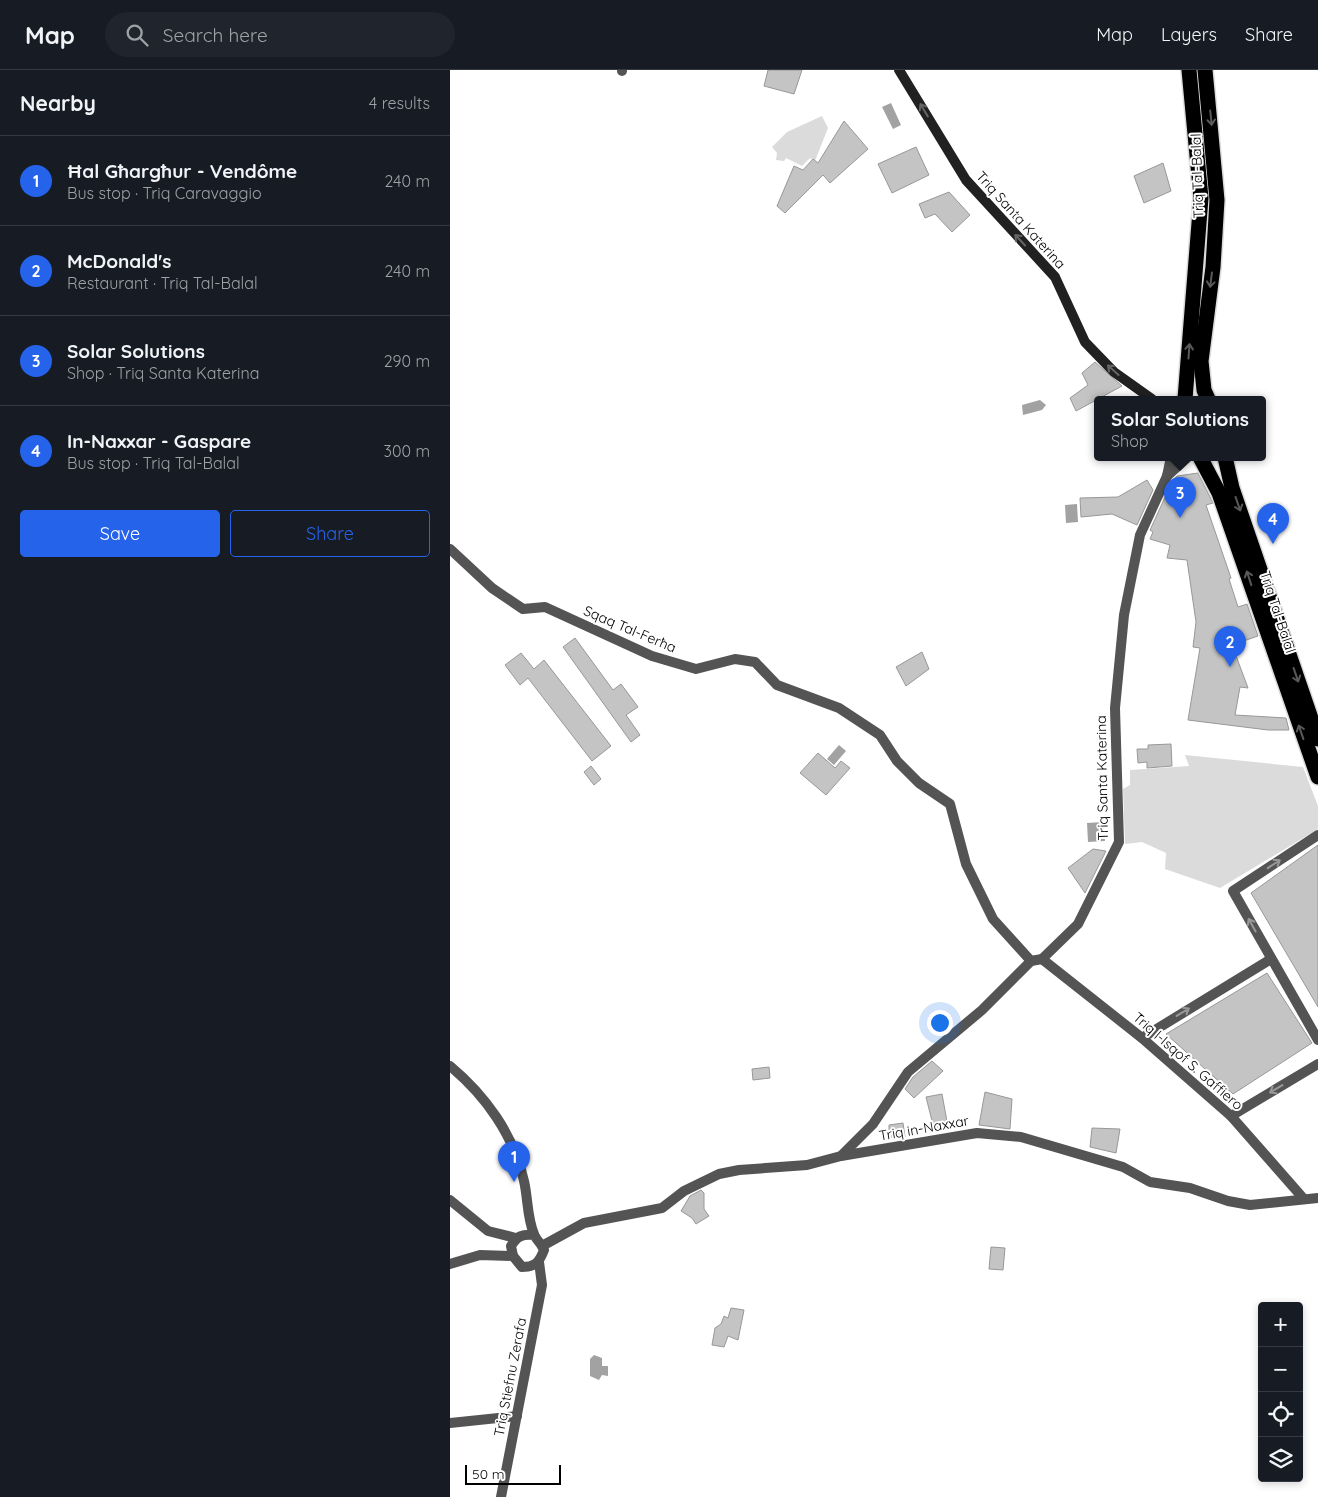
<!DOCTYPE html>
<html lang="en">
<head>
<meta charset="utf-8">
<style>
  :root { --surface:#171b24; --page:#20242c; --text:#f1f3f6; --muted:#9ea1a6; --line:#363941; --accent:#2563eb }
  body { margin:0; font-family:Quicksand,sans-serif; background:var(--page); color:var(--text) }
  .controls { position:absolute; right:15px; bottom:15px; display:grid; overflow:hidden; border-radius:5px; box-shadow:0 2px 8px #0003 }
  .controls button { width:45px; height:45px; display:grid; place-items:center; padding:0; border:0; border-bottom:1px solid var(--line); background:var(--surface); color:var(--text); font:25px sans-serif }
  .scale { position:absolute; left:15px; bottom:12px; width:96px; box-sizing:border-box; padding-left:5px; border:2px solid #000; border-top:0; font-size:14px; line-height:18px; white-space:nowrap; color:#000; -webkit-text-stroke:4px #fff; paint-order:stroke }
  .you { position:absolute; left:489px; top:952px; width:18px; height:18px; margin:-12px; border:4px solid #fff; border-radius:50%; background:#1a73e8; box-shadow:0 0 0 8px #1a73e833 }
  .badge { display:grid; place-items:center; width:32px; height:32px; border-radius:50%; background:var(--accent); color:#fff; font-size:16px; font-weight:700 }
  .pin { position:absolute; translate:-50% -41px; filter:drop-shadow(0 1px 2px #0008) }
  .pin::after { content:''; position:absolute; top:26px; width:18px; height:15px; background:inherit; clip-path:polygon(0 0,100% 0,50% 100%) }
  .popup { position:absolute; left:644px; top:326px; width:172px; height:65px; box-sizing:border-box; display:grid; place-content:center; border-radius:5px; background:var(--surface); filter:drop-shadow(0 1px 4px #0005); font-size:16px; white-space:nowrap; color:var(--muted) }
  .popup b { font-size:19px; color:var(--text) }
  .popup::after { content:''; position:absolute; left:50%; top:100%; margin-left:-10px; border:10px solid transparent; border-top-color:var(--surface) }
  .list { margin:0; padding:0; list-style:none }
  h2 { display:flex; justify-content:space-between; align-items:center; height:65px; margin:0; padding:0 20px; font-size:21px }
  h2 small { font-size:16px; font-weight:400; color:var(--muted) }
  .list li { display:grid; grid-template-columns:32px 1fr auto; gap:15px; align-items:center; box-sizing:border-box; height:90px; padding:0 20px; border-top:1px solid var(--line) }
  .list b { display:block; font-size:19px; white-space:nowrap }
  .list p { margin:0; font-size:16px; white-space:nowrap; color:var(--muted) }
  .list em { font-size:16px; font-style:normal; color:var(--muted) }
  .actions { display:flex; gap:10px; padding:15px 20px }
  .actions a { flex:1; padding:11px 0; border:1px solid var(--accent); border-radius:5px; text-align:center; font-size:18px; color:var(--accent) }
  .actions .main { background:var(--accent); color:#fff }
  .icon { flex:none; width:28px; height:28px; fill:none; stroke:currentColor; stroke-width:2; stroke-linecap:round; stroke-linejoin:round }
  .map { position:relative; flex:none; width:868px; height:1427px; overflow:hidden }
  header { display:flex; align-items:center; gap:30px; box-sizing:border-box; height:70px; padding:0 25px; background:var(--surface); border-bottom:1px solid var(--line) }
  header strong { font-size:24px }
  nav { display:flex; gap:28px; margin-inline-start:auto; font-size:18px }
  .search { width:350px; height:45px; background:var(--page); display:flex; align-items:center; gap:12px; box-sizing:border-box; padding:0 18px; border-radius:28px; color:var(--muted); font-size:19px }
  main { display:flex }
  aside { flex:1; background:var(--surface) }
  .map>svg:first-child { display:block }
</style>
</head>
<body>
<header>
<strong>Map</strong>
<div class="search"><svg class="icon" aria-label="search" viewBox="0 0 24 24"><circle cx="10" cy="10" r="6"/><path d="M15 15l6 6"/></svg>Search here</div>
<nav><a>Map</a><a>Layers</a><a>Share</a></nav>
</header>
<main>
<aside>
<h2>Nearby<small>4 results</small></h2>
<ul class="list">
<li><span class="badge">1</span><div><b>Ħal Għargħur - Vendôme</b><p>Bus stop · Triq Caravaggio</p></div><em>240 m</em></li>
<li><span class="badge">2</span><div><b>McDonald's</b><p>Restaurant · Triq Tal-Balal</p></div><em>240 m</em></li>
<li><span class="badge">3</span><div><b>Solar Solutions</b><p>Shop · Triq Santa Katerina</p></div><em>290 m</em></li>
<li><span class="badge">4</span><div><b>In-Naxxar - Gaspare</b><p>Bus stop · Triq Tal-Balal</p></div><em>300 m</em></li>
</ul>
<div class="actions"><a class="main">Save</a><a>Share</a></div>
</aside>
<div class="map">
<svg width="868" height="1427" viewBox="0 0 868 1427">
  <rect width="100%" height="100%" fill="#fff"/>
  <g fill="#dbdbdb">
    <path d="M372,46L378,58L365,91L360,88L352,96L336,88L334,91L326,90L327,83L322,77L337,62Z"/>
    <path d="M735,685L853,697L868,736V759L770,818L715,799L716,783L692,772L675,774L673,719L680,715V700L739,696Z"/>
  </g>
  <g fill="#a2a2a2">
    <path d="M441,33L451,55L443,59L432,37Z"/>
    <path d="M590,330L596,335L592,340L573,345L572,335Z"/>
    <path d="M627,434L628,452L616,453L615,435Z"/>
    <path d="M389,675L396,681L384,695L377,689Z"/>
    <path d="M653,752L655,771L638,772L637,753Z"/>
    <path d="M144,1285L152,1288V1296H158V1306L152,1305L149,1310L140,1306V1289Z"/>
  </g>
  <g fill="#c4c4c4" stroke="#989898">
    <path d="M318,0H352L344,24L314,16Z"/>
    <path d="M394,51L418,79L380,113L373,105L335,143L327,136L344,96L353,100L363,89L368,93Z"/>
    <path d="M466,77L479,105L442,123L428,94Z"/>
    <path d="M713,93L721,121L694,133L684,106Z"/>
    <path d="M499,122L520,145L502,162L485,144L475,148L469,134Z"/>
    <path d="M645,292L672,316L626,341L620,328L638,315L632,303Z"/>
    <path d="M748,403L763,433L756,435L781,508L779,509L788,537L797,534L808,566L782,575L798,618L790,617L785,645L836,648L839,660H818L738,650L750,578L743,577L746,552L737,490L717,488L720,475L700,469L703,462L700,460L723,410L727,406Z"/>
    <path d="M697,410L703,420L687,455L662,444L631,447L630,428L668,427Z"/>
    <path d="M125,568L163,620L171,614L188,637L176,645L190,665L181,672L113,577Z"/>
    <path d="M472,582L479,599L456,616L446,597Z"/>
    <path d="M71,583L84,599L94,590L161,676L142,691L78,608L70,615L55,595Z"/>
    <path d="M721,674L722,696L697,698V692L688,693L687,679H698V675Z"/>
    <path d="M368,683L385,698L391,691L400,698L376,725L350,703Z"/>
    <path d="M141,696L151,709L144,715L134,702Z"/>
    <path d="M868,775V937L801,823Z"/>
    <path d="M643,779L656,781L635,823L618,798Z"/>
    <path d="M817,903L862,973L783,1024L716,964Z"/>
    <path d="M482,991L493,1001L464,1028L455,1019L463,1007Z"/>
    <path d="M319,997L320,1008L303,1010L302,999Z"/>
    <path d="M535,1022L562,1029L560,1059L529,1055Z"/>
    <path d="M492,1024L498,1057L484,1059L476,1027Z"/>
    <path d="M453,1053L455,1067H439V1055Z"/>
    <path d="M642,1058L670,1059L666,1083L640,1077Z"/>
    <path d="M251,1120L254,1123V1139L259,1146L246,1154L242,1148L231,1141L240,1126Z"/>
    <path d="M541,1177L555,1178L553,1200L539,1199Z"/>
    <path d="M281,1238L294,1240L288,1270L278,1266L274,1277L262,1275L265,1258L271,1254L274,1246L278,1248Z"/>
  </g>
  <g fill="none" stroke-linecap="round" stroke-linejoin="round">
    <g stroke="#dbdbdb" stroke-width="18">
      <g id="highway">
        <path d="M755,0L767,130L763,197L751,291L754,320L758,329"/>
        <path d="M735,329L751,128L739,0"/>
        <path d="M775,387L782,418L868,669"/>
        <path d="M751,389L769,423L868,707"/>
      </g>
    </g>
    <g stroke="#545454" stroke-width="10">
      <path d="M172,0V1"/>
      <path d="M717,406L738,387"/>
      <path d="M0,479L42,518L73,539L95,537L202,586L246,599L285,589L305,592L327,615L389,638L430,665L447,691L469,713L500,734L516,794L543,849L581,891"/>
      <path d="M868,765L783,821L868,970"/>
      <path d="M592,889L692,968L781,1046L853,1128"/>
      <path d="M692,968L821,889"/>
      <path d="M0,996C35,1025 64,1065 74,1111C78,1128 77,1148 84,1164C86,1170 92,1174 94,1180C89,1193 85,1197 72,1197L63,1186L61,1176C67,1166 72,1164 84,1165"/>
      <path d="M781,1046L868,994"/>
      <path d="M391,1086L423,1054L458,1002L532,940L581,891L592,889L628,854L669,772L665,638L674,545L690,465L717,406L721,387"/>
      <path d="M0,1130L38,1161L66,1168"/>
      <path d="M92,1176L134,1153L212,1138L234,1121L269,1104L289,1100L357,1095L391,1086L527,1063L571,1067L673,1097L700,1112L740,1118L778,1131L800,1135L868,1128"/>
      <path d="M0,1194L30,1185L63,1186"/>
      <path d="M0,1353L67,1346"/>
      <path d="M51,1427L92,1215L89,1192"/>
    </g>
    <path stroke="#212121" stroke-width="10" d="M449,0L516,110L605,207L635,272L664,302L702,329"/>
    <use href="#highway" stroke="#000" stroke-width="15"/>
  </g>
  <defs><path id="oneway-shaft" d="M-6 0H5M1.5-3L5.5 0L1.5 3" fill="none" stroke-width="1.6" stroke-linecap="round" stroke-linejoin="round" transform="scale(1.25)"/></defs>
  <g stroke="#646464">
    <use href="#oneway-shaft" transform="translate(474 40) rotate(-121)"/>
    <use href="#oneway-shaft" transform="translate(570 170) rotate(-133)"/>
    <use href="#oneway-shaft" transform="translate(663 300) rotate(-138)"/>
  </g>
  <g stroke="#595959">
    <use href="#oneway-shaft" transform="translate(761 48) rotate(84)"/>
    <use href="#oneway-shaft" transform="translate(761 210) rotate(97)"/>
    <use href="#oneway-shaft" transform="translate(739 281) rotate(-86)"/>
    <use href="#oneway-shaft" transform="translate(788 434) rotate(71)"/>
    <use href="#oneway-shaft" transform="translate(799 508) rotate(-108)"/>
    <use href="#oneway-shaft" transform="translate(846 605) rotate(71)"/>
    <use href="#oneway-shaft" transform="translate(851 662) rotate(-109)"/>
  </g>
  <g stroke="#989898">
    <use href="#oneway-shaft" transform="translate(824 794) rotate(-33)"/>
    <use href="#oneway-shaft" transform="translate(802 855) rotate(-119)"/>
    <use href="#oneway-shaft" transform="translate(733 942) rotate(-31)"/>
    <use href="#oneway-shaft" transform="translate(826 1019) rotate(149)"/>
  </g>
  <g text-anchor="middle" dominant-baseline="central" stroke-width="4" stroke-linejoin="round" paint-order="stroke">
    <g font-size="14" fill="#000" stroke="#fff">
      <text transform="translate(747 106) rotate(-92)">Triq Tal-Balal</text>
      <text transform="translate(571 150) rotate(48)">Triq Santa Katerina</text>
      <text transform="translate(828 542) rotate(72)">Triq Tal-Balal</text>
      <text transform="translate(180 559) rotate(23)">Sqaq Tal-Ferħa</text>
      <text transform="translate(652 708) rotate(-91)">Triq Santa Katerina</text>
      <text transform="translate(738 991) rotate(41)">Triq l-Isqof S. Gaffiero</text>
      <text transform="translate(474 1058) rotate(-10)">Triq in-Naxxar</text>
      <text transform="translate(60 1307) rotate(-79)">Triq Stiefnu Zerafa</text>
    </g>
  </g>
</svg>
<div class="controls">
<button>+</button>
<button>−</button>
<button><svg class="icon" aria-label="locate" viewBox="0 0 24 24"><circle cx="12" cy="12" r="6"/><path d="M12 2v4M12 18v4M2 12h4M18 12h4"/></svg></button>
<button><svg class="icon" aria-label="layers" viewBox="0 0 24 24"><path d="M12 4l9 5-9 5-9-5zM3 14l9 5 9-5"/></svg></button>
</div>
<div class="scale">50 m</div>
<div class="you"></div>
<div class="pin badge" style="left:64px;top:1112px">1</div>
<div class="pin badge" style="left:780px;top:597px">2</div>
<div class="pin badge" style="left:730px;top:448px">3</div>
<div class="popup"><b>Solar Solutions</b>Shop</div>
<div class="pin badge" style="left:823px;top:474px">4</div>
</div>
</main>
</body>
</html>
